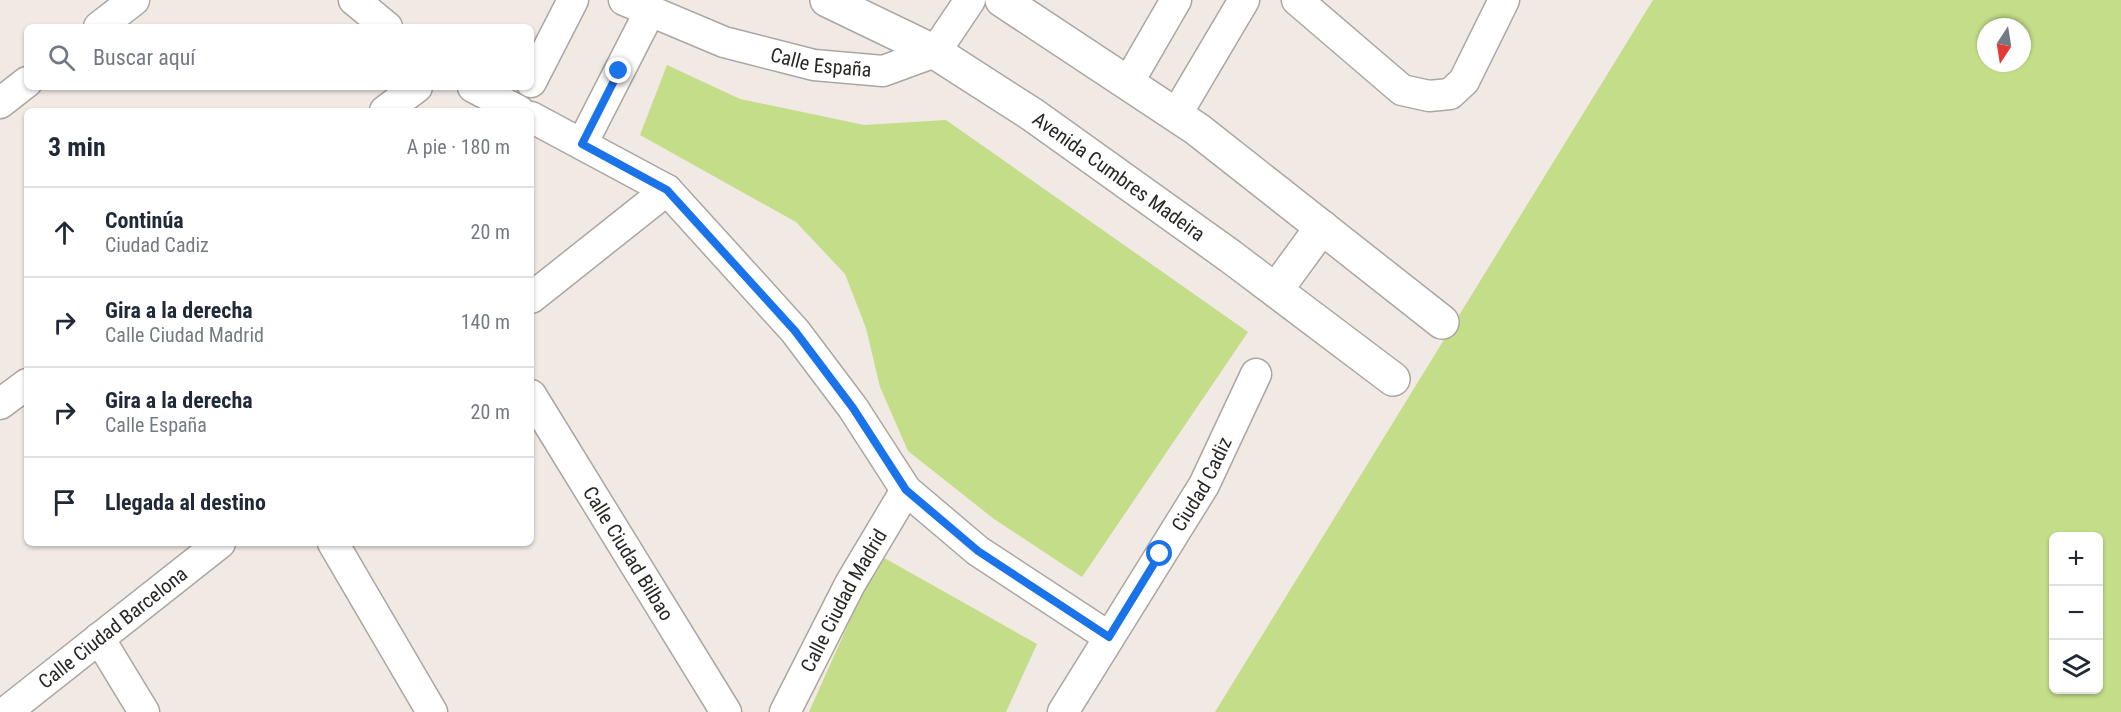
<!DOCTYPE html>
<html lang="es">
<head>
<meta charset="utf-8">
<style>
  :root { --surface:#fff; --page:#f6f6f7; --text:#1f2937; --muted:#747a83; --line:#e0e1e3 }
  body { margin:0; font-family:"Roboto Condensed",sans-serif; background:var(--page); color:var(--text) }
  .controls { position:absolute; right:18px; bottom:18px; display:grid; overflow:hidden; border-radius:9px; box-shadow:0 2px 4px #0004 }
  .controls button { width:54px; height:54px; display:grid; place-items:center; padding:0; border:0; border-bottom:2px solid var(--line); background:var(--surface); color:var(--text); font:30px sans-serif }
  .compass { position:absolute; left:1977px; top:18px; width:54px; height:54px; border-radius:50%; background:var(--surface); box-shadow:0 2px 4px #0004; rotate:192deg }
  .stop { position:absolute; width:18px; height:18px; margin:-14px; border:4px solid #1a73e8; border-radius:50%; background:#fff }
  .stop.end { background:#1a73e8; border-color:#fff; box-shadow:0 2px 6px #0008 }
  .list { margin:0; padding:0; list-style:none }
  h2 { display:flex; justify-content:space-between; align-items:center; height:78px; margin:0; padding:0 24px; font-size:26px }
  h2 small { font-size:20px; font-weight:400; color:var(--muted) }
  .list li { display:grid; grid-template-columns:39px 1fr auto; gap:18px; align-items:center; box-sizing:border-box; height:90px; padding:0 24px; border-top:2px solid var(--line) }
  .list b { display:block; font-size:22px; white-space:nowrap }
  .list p { margin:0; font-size:20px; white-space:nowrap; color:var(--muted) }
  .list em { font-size:20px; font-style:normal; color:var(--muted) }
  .icon { flex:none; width:33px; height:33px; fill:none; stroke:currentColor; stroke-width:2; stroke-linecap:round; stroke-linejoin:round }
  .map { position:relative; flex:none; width:2121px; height:712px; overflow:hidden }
  .search { position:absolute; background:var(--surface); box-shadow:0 2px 4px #0004; left:24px; top:24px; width:510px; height:66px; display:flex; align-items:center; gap:15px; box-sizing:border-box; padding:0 21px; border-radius:9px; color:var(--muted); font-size:22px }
  .panel { position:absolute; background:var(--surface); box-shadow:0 2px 4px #0004; left:24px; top:108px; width:510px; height:438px; border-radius:9px }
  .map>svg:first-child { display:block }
</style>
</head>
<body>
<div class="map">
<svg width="2121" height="712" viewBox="0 0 2121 712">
  <rect width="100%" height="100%" fill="#f0e9e4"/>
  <g fill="#c3dd89" fill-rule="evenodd">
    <path d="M1653,0H2121V712H1215ZM1986,27H2022V63H1986ZM2054,536H2098V690H2054Z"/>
    <path d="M667,65L740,99L864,125L946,120L1248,332L1082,577L994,519L908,451L880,387L866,328L845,274L796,222L640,135Z"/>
    <path d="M879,555L1037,644L1006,712H809Z"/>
  </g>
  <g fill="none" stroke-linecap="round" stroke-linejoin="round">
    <g stroke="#aca6a0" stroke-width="33">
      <g id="minor">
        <path d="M354,0L387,27"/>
        <path id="s1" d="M624,0L724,42L814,65L883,71L935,52L970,0"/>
        <path d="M1297,0L1402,90L1429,96L1450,94L1464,81L1504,0"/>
        <path d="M99,27L134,0"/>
        <path d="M531,82L573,0"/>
        <path d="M1128,83L1176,0"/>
        <path d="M473,87L519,111"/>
        <path d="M0,103L27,82"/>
        <path d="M385,111L417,87"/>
        <path d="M1176,115L1244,0"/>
        <path d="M531,117L667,190L795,331L853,408L906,490L978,551L1109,637"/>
        <path d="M582,144L650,11"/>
        <path d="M531,298L667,190"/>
        <path id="s2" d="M531,395L726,712"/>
        <path d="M0,404L27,384"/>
        <path d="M333,543L432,712"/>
        <path d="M99,638L144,712"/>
        <path id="s3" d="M6,712L220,543"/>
        <path id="s4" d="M785,712L850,584L906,490"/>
        <path id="s5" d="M1063,712L1204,485L1256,374"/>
      </g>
    </g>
    <g stroke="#aca6a0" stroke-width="36">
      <g id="tertiary">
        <path id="s6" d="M827,0L935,52L1033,115L1230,256L1393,379"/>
        <path d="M1002,0L1197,129L1442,322"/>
        <path d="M1276,290L1322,227"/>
      </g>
    </g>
    <use href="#minor" stroke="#fff" stroke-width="30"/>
    <use href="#tertiary" stroke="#fff" stroke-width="33"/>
  </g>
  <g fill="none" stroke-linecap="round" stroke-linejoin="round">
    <path stroke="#1a73e8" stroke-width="8" d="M619,71L582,144L667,190L795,331L853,408L906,490L978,551L1109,637L1160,554"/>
  </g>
  <g text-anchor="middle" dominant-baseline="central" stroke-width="6" stroke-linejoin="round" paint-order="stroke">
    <g font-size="20" fill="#2a2825" stroke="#f0e9e4">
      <text stroke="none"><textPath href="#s1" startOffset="208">Calle España</textPath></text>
      <text stroke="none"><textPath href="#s6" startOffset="342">Avenida Cumbres Madeira</textPath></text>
      <text stroke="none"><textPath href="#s5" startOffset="267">Ciudad Cadiz</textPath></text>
      <text stroke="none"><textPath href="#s2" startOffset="186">Calle Ciudad Bilbao</textPath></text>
      <text stroke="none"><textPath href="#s4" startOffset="126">Calle Ciudad Madrid</textPath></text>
      <text stroke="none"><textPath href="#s3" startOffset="136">Calle Ciudad Barcelona</textPath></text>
    </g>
  </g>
</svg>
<div class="controls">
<button>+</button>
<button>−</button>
<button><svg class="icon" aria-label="layers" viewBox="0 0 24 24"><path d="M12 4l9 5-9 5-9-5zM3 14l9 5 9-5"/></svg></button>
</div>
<svg class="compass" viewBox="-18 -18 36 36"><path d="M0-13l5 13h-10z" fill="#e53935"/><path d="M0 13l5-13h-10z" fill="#747a83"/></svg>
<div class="stop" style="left:1160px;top:554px"></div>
<div class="stop end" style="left:619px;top:71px"></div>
<div class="search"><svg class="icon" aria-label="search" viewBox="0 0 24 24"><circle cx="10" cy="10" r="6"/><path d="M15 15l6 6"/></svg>Buscar aquí</div>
<section class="panel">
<h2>3 min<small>A pie · 180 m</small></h2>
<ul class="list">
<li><svg class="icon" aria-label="ahead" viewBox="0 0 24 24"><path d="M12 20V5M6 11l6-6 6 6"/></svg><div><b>Continúa</b><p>Ciudad Cadiz</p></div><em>20 m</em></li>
<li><svg class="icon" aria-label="right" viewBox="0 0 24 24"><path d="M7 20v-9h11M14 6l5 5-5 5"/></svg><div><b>Gira a la derecha</b><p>Calle Ciudad Madrid</p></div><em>140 m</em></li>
<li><svg class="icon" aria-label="right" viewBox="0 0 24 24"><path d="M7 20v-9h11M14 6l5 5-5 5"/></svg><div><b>Gira a la derecha</b><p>Calle España</p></div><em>20 m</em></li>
<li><svg class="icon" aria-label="arrive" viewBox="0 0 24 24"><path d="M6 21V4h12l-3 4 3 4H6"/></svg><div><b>Llegada al destino</b></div></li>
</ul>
</section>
</div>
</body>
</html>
